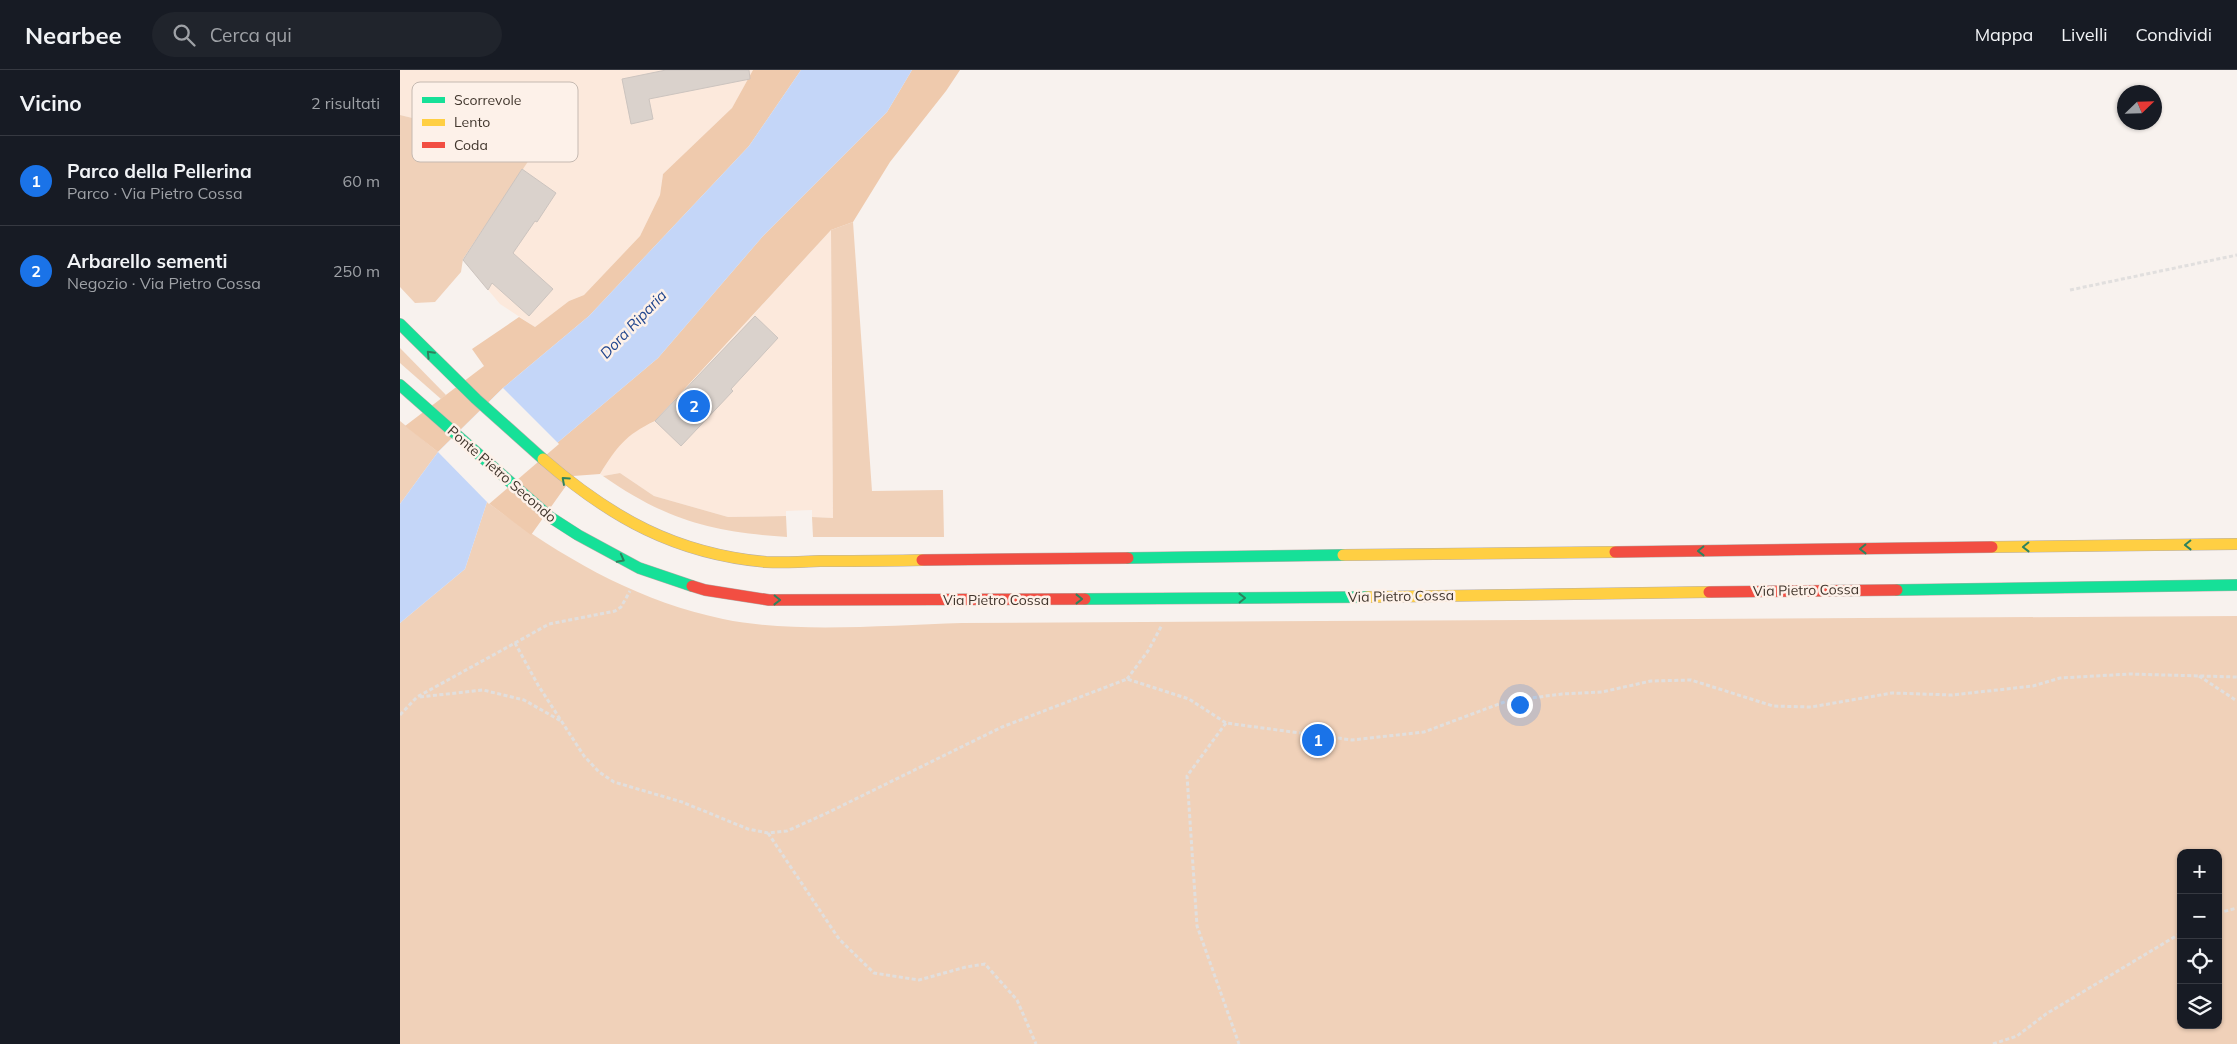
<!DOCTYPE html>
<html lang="it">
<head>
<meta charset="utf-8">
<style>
  :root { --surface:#171b24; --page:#20242c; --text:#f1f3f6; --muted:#9ea1a6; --line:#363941; --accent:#1a73e8 }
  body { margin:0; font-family:Mulish,sans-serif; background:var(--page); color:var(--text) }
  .controls { position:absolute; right:15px; bottom:15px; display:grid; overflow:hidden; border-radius:10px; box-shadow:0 1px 4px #0004 }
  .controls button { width:45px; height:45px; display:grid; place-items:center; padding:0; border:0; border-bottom:1px solid var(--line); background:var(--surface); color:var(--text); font:25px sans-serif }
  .compass { position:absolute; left:1717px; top:15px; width:45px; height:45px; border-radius:50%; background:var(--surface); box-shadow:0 1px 4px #0004; rotate:67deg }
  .you { position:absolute; left:1119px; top:634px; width:18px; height:18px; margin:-12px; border:4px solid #fff; border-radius:50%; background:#1a73e8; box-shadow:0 0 0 8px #1a73e833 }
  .badge { display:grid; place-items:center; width:32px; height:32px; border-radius:50%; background:var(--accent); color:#fff; font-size:16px; font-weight:700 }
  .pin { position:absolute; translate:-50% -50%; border:2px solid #fff; box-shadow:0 1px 5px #0006 }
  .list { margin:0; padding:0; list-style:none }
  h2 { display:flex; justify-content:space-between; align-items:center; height:65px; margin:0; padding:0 20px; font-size:21px }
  h2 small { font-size:16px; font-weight:400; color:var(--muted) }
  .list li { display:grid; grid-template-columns:32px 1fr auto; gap:15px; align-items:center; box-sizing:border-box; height:90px; padding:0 20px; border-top:1px solid var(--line) }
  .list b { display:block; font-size:19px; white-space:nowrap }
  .list p { margin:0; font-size:16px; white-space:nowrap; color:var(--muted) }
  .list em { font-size:16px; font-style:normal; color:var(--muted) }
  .icon { flex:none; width:28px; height:28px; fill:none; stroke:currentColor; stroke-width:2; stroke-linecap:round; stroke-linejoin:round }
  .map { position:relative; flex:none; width:1837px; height:974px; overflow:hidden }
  header { display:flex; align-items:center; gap:30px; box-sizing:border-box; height:70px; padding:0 25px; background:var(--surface); border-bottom:1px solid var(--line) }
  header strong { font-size:24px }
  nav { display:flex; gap:28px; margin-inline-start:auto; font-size:18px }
  .search { width:350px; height:45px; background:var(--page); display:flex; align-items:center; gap:12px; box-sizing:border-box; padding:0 18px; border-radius:28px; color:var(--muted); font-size:19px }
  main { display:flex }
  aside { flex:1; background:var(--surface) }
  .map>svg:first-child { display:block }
</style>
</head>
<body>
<header>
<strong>Nearbee</strong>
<div class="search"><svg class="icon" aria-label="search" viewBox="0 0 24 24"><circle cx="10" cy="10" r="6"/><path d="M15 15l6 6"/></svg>Cerca qui</div>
<nav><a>Mappa</a><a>Livelli</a><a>Condividi</a></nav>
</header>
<main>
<aside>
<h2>Vicino<small>2 risultati</small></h2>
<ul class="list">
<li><span class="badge">1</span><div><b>Parco della Pellerina</b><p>Parco · Via Pietro Cossa</p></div><em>60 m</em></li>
<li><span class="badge">2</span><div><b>Arbarello sementi</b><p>Negozio · Via Pietro Cossa</p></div><em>250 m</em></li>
</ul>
</aside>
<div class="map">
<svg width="1837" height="974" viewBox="0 0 1837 974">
  <rect width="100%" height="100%" fill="#f8f2ee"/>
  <g fill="#fce9dc">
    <path d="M0,0H353L332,38L263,104L260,125L240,166L184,225L169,231L135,257L100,234L63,190L136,78L0,45Z"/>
    <path d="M431,160L433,448L412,447V440L386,441V446L328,447L254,426L220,403L203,406L200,404L219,374L240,358L256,351Z"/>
  </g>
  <g fill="#f0d1b9" fill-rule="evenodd">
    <path d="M0,45L137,78L63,189L61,202L35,232L15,233L0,217Z"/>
    <path d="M453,152L472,421L543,420L544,467H413L412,447L433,448L431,160Z"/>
    <path d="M0,278L46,325L41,329L0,293Z"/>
    <path d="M0,351L38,382L0,434Z"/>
    <path d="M220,403L254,426L328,447L386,446L387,467C311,462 266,450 203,406Z"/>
    <path d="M87,432C158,485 235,531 323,549C395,564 487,555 562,553L1837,546V974H0V553L65,499ZM1781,783H1818V955H1781Z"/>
  </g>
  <g fill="#efcaad">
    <path d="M353,0H401L349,76L189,246L103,318L38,382L5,356L84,296L72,279L119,247L135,257L169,231L184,225L240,166L260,125L263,104L332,38Z"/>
    <path d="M512,0H560L546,21L490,92L453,152L431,160L255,351C225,365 217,377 200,404L173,406L131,465L87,432L258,288L363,166L487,42Z"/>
  </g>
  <path fill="#c4d6f8" d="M401,0H512L487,42L363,166L258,288L87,432L65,499L0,553V434L38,382L103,318L189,246L349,76Z"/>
  <path fill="#f8f2ee" d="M103,318L159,374L89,434L38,382Z"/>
  <g fill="#dad2cc" stroke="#ccc4bf">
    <path d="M266,0H349L350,9L249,29L253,49L231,54L222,9Z"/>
    <path d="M122,99L156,123L137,152L135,151L113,183L153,219L129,246L92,213L88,220L63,190Z"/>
    <path d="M355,246L378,268L331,319L333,321L281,376L255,351Z"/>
  </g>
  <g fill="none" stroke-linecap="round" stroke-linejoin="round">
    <g stroke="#b5ada8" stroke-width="12">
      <g id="fast">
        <path d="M0,254L76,329L143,389"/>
        <path d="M0,315L150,447L178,465L239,498L292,516"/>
        <path d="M728,488L943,485"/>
        <path d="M1497,520L1837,515"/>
        <path d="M685,529L967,527"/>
      </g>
    </g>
    <g stroke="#b5ada8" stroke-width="12">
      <g id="slow">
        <path d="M143,389C211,448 276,484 366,492C384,493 402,492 420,491C454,491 488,491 522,490"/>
        <path d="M1592,477L1837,474"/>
        <path d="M943,485L1215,482"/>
        <path d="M967,527L1309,522"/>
      </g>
    </g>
    <g stroke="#b5ada8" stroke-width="12">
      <g id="jam">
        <path d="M1215,482L1592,477"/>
        <path d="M522,490L728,488"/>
        <path d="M292,516L305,520L369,530L685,529"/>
        <path d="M1309,522L1497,520"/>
      </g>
    </g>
    <g stroke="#e1dfde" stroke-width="3" stroke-dasharray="4 2.5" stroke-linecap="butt">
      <path d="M1670,220L1837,185"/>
      <path d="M115,573L149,554L215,541L221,537L230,521"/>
      <path d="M1799,606L1837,631"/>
      <path d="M727,609L748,581L762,555"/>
      <path d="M20,627L83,620L124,630L161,651"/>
      <path d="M0,645L17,627L115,573L138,615L184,686L199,702L214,712L282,732L348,759L368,763L387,761L427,743L602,657L727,609L789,629L826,653L952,670L1024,662L1107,631L1162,624L1202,622L1251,611L1291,610L1373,636L1411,637L1492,623L1552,625L1633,616L1660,608L1729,604L1837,607"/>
      <path d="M826,653L787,706L797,856L839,974"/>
      <path d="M368,763L439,869L474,903L519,910L566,897L585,894L617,930L636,974"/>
      <path d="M1818,843L1837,838"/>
      <path d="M1593,974L1617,966L1646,944L1781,863"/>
    </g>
    <use href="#fast" stroke="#16e098" stroke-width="11"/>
    <use href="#slow" stroke="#ffcf43" stroke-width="11"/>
    <use href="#jam" stroke="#f24e42" stroke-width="11"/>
  </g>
  <defs><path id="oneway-chevron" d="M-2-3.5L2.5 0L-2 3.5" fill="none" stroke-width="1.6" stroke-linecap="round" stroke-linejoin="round" transform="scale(1.25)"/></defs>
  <g stroke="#2e825d">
    <use href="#oneway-chevron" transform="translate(30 284) rotate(-134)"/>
    <use href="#oneway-chevron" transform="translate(165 410) rotate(-138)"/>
    <use href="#oneway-chevron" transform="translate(1788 475) rotate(179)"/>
    <use href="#oneway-chevron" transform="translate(1626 477) rotate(179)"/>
    <use href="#oneway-chevron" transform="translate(1463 479) rotate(179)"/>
    <use href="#oneway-chevron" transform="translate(1301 481) rotate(179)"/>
    <use href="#oneway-chevron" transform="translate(221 489) rotate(28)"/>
    <use href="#oneway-chevron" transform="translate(842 528) rotate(-1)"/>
    <use href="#oneway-chevron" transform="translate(679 529)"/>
    <use href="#oneway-chevron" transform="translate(377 530) rotate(1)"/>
  </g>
  <g text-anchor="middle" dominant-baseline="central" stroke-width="5" stroke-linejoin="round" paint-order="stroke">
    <g font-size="14" fill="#41362d" stroke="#fdf1e9">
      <text transform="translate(102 404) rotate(41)">Ponte Pietro Secondo</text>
      <text transform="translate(1406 520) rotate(-1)">Via Pietro Cossa</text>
      <text transform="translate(1001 526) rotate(-1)">Via Pietro Cossa</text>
      <text x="596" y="530">Via Pietro Cossa</text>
    </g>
    <g font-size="15" font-style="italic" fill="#22468e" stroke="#fdf1e9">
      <text transform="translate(233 254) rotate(-46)">Dora Riparia</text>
    </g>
  </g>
  <rect x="12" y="12" width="166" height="80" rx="8" fill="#fdf1e9" stroke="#c5b9b1" stroke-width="1"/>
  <rect x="22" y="27" width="23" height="6" fill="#16e098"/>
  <rect x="22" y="49" width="23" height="7" fill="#ffcf43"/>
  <rect x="22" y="72" width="23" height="6" fill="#f24e42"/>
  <g font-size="14" fill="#41362d">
    <text x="54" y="35">Scorrevole</text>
    <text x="54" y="57">Lento</text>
    <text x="54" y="80">Coda</text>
  </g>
</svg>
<div class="controls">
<button>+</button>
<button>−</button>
<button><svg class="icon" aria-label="locate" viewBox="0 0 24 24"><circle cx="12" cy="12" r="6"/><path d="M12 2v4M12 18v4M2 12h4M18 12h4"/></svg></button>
<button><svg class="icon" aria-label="layers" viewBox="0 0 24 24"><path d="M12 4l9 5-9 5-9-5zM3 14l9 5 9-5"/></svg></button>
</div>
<svg class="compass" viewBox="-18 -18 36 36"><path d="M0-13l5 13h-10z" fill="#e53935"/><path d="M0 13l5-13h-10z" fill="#9ea1a6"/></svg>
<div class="you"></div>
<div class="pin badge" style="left:918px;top:670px">1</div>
<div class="pin badge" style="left:294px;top:336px">2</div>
</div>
</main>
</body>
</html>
